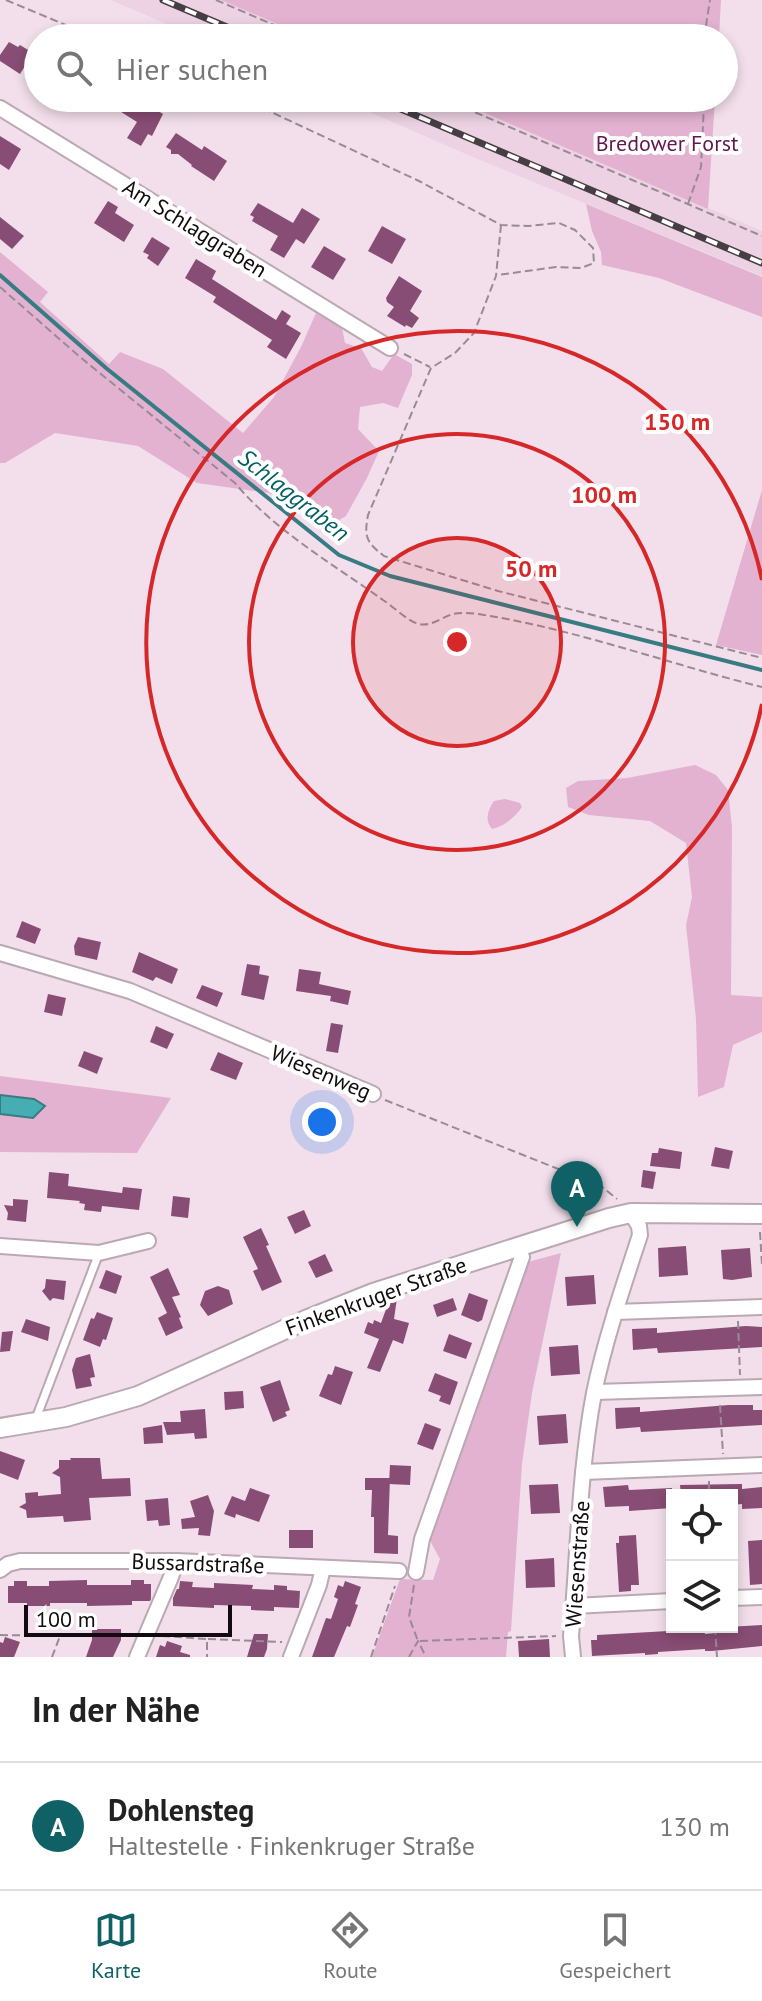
<!DOCTYPE html>
<html lang="de">
<head>
<meta charset="utf-8">
<style>
  :root { --surface:#fff; --page:#f6f6f6; --text:#222; --muted:#767676; --line:#e0e0e0; --accent:#106166 }
  body { margin:0; font-family:"PT Sans",sans-serif; background:var(--page); color:var(--text) }
  .controls { position:absolute; right:24px; bottom:24px; display:grid; overflow:hidden; border-radius:0px; box-shadow:0 4px 12px #0003 }
  .controls button { width:72px; height:72px; display:grid; place-items:center; padding:0; border:0; border-bottom:2px solid var(--line); background:var(--surface); color:var(--text); font:40px sans-serif }
  .scale { position:absolute; left:24px; bottom:20px; width:208px; box-sizing:border-box; padding-left:8px; border:4px solid #110b0f; border-top:0; font-size:22px; line-height:28px; white-space:nowrap; color:#110b0f; -webkit-text-stroke:6px #fff; paint-order:stroke }
  .you { position:absolute; left:322px; top:1122px; width:28px; height:28px; margin:-20px; border:6px solid #fff; border-radius:50%; background:#1a73e8; box-shadow:0 0 0 12px #1a73e833 }
  .badge { display:grid; place-items:center; width:52px; height:52px; border-radius:50%; background:var(--accent); color:#fff; font-size:26px; font-weight:700 }
  .pin { position:absolute; translate:-50% -66px; filter:drop-shadow(0 2px 4px #0008) }
  .pin::after { content:''; position:absolute; top:42px; width:28px; height:24px; background:inherit; clip-path:polygon(0 0,100% 0,50% 100%) }
  .list { margin:0; padding:0; list-style:none }
  h2 { display:flex; justify-content:space-between; align-items:center; height:104px; margin:0; padding:0 32px; font-size:34px }
  h2 small { font-size:26px; font-weight:400; color:var(--muted) }
  .list li { display:grid; grid-template-columns:52px 1fr auto; gap:24px; align-items:center; box-sizing:border-box; height:128px; padding:0 32px; border-top:2px solid var(--line) }
  .list b { display:block; font-size:30px; white-space:nowrap }
  .list p { margin:0; font-size:26px; white-space:nowrap; color:var(--muted) }
  .list em { font-size:26px; font-style:normal; color:var(--muted) }
  .icon { flex:none; width:44px; height:44px; fill:none; stroke:currentColor; stroke-width:2; stroke-linecap:round; stroke-linejoin:round }
  .map { position:relative; flex:none; width:762px; height:1657px; overflow:hidden }
  .search { position:absolute; background:var(--surface); box-shadow:0 4px 12px #0003; left:24px; right:24px; top:24px; height:88px; display:flex; align-items:center; gap:20px; box-sizing:border-box; padding:0 28px; border-radius:44px; color:var(--muted); font-size:30px }
  .sheet { height:232px; background:var(--surface) }
  nav { display:flex; justify-content:space-around; align-items:center; box-sizing:border-box; height:112px; border-top:2px solid var(--line); background:var(--surface); font-size:22px; color:var(--muted) }
  nav a { display:grid; justify-items:center; gap:4px }
  nav .on { color:var(--accent) }
  .map>svg:first-child { display:block }
</style>
</head>
<body>
<div class="map">
<svg width="762" height="1657" viewBox="0 0 762 1657">
  <rect width="100%" height="100%" fill="#f2dfeb"/>
  <g fill="#ecd2e2">
    <path d="M111,0H221L310,38H199Z"/>
    <path d="M337,98H450L762,231V276L473,157Z"/>
  </g>
  <g fill="#e3b2d1">
    <path d="M221,0H721L719,38H310Z"/>
    <path d="M450,98H715L708,209Z"/>
    <path d="M586,204L762,277V317L659,278L602,265L601,252L592,231Z"/>
    <path d="M0,252L48,292L40,302L109,364L120,352L163,369L243,433L274,397L301,347L316,313L342,328L345,343L361,348L372,367L382,371L394,354L412,364V375L398,408L383,403L360,407L358,429L379,451L367,478L346,516L329,526L269,493L197,483L138,446L55,433L5,463H0Z"/>
    <path d="M762,490V655L716,645Z"/>
    <path d="M695,765L716,775L728,790L732,827L731,995L762,997V1032L733,1045L724,1087L698,1097L696,1019L686,925L692,897L686,843L650,821L589,815L568,807L566,788L578,781L627,778Z"/>
    <path d="M505,799L520,803L522,807C515,817 505,826 492,829C484,819 488,810 494,801Z"/>
    <path d="M0,1076L171,1098L137,1153L0,1152V1114L34,1099L0,1095Z"/>
    <path d="M561,1253L532,1393L522,1464L511,1631L508,1632L506,1657H372L400,1579L433,1580L440,1559L428,1537L528,1262Z"/>
  </g>
  <path fill="#46adb3" stroke="#367c82" stroke-width="2" d="M0,1095L34,1099L45,1106L33,1118L0,1114Z"/>
  <g fill="none" stroke-linecap="round" stroke-linejoin="round">
    <path stroke="#367c82" stroke-width="4" d="M0,275L106,368L339,555L390,576L762,670"/>
  </g>
  <g fill="#884d74">
    <path d="M9,42L18,47L20,45L33,53L20,74L0,61V55Z"/>
    <path d="M99,98H130L140,104L142,101L163,114L152,136L148,134L141,146L127,138L137,122Z"/>
    <path d="M176,133L202,150L204,146L227,161L214,181L191,166L192,165L178,154H171V150L166,147Z"/>
    <path d="M0,136L21,149L9,170L0,164Z"/>
    <path d="M108,201L118,207L115,213L134,225L124,242L94,223Z"/>
    <path d="M258,203L293,223L302,208L320,219L304,244L296,239L284,258L270,250L278,236L252,221L254,217L250,215Z"/>
    <path d="M0,217L24,236L12,249L0,239Z"/>
    <path d="M382,226L406,239L392,264L368,251Z"/>
    <path d="M152,237L170,248L158,266L147,258L149,255L143,252Z"/>
    <path d="M324,246L346,259L333,280L311,267Z"/>
    <path d="M196,259L216,271L212,279L276,320L282,310L291,316L286,324L301,333L286,359L267,347L272,340L213,302L216,297L185,278Z"/>
    <path d="M399,276L422,291L410,311L419,318L412,328L406,325L405,327L387,316L394,307L387,302L386,298Z"/>
    <path d="M22,921L41,929L35,944L16,937Z"/>
    <path d="M78,937L101,942L97,960L75,955L74,946Z"/>
    <path d="M139,952L178,969L172,984L156,977L153,981L132,972Z"/>
    <path d="M247,964L260,966L259,974L269,976L264,1000L241,995Z"/>
    <path d="M299,969L321,972L319,984L351,991L348,1005L330,1001L331,996L296,991Z"/>
    <path d="M202,985L223,993L217,1007L196,998Z"/>
    <path d="M48,994L66,998L62,1016L44,1012Z"/>
    <path d="M331,1023L343,1025L338,1053L326,1051Z"/>
    <path d="M156,1026L174,1034L167,1049L150,1042Z"/>
    <path d="M84,1051L103,1058L97,1074L78,1066Z"/>
    <path d="M218,1052L243,1063L236,1080L210,1070Z"/>
    <path d="M715,1147L733,1151L729,1169L711,1166Z"/>
    <path d="M659,1148L682,1152L680,1169L650,1166L652,1153H658Z"/>
    <path d="M643,1170L656,1172L653,1189L641,1187Z"/>
    <path d="M49,1172L69,1174L68,1186L122,1193L123,1187L142,1189L139,1210L102,1206L101,1212L84,1210L85,1204L79,1203L80,1201L47,1198Z"/>
    <path d="M173,1196L190,1198L188,1218L171,1216Z"/>
    <path d="M13,1199L28,1200L26,1222L7,1220L8,1213L4,1205L13,1206Z"/>
    <path d="M304,1210L311,1226L295,1234L287,1217Z"/>
    <path d="M261,1228L269,1245L266,1246L282,1282L262,1291L253,1271L258,1269L243,1237Z"/>
    <path d="M686,1246L688,1275L659,1277L658,1248Z"/>
    <path d="M750,1248L752,1277L732,1280L723,1279L721,1250Z"/>
    <path d="M325,1254L333,1271L316,1278L308,1262Z"/>
    <path d="M168,1268L180,1295L172,1297L181,1317L179,1318L183,1328L166,1336L158,1318L167,1313L150,1277Z"/>
    <path d="M106,1270L122,1276L116,1294L99,1288Z"/>
    <path d="M594,1275L596,1304L567,1306L565,1277Z"/>
    <path d="M46,1279L66,1281L64,1300L53,1298L50,1301L42,1291L45,1288Z"/>
    <path d="M218,1286L229,1290L233,1304L208,1316L200,1305L205,1291Z"/>
    <path d="M469,1293L488,1300L482,1320L478,1322L461,1315Z"/>
    <path d="M397,1298L394,1319L409,1323L403,1344L393,1340L380,1372L367,1368L379,1339L364,1333L368,1322L373,1324L374,1320L381,1323L389,1301Z"/>
    <path d="M453,1298L457,1310L437,1317L433,1305Z"/>
    <path d="M97,1312L113,1318L106,1340L103,1339L100,1347L83,1340L91,1318L94,1319Z"/>
    <path d="M26,1319L50,1327L48,1341L21,1332Z"/>
    <path d="M746,1326L762,1327V1347L658,1353L657,1348L633,1350L632,1329L657,1328V1333Z"/>
    <path d="M13,1331L10,1351L0,1352L2,1332Z"/>
    <path d="M449,1334L472,1343L466,1359L443,1351Z"/>
    <path d="M578,1345L580,1374L551,1376L549,1347Z"/>
    <path d="M90,1354L95,1377L90,1378L92,1386L76,1389L72,1370L76,1358Z"/>
    <path d="M335,1366L353,1372L341,1405L319,1396L328,1374L332,1375Z"/>
    <path d="M435,1373L458,1382L450,1405L439,1401L441,1396L428,1391Z"/>
    <path d="M280,1380L290,1410L285,1412L287,1416L273,1422L260,1387Z"/>
    <path d="M243,1391L244,1408L225,1410L224,1392Z"/>
    <path d="M729,1405H753V1410H762V1425L641,1432L640,1427L616,1429L615,1408L640,1407V1412Z"/>
    <path d="M205,1409L207,1438L195,1439L194,1433L167,1435L163,1422H181L180,1411Z"/>
    <path d="M566,1414L568,1443L539,1445L537,1416Z"/>
    <path d="M425,1423L441,1429L433,1450L417,1444Z"/>
    <path d="M162,1425L163,1443L144,1444L143,1428Z"/>
    <path d="M0,1451L25,1460L18,1480L0,1473Z"/>
    <path d="M70,1458H100L102,1479L130,1478L131,1496L89,1498L91,1520L64,1522L63,1516L27,1518L26,1510L19,1507L26,1503L25,1493L38,1492V1496L61,1494L60,1477L52,1473L59,1468V1460H71Z"/>
    <path d="M390,1465L411,1466L410,1485L389,1484Z"/>
    <path d="M365,1478H390L388,1535L398,1536V1554L374,1553V1517H371L372,1490H365Z"/>
    <path d="M558,1484L560,1513L531,1514L529,1485Z"/>
    <path d="M742,1484V1489L762,1487V1508L742,1509V1504L732,1505V1495H681L680,1485Z"/>
    <path d="M628,1485L629,1490L672,1488V1508L629,1511V1506L605,1507L603,1487Z"/>
    <path d="M250,1488L270,1495L259,1522L236,1514L235,1518L224,1514L232,1496L245,1501Z"/>
    <path d="M208,1495L214,1511L210,1536L198,1535L199,1528L182,1529L181,1519L195,1517L190,1501Z"/>
    <path d="M168,1498L170,1525L159,1526L158,1520L147,1521L145,1500Z"/>
    <rect x="289" y="1530" width="24" height="18"/>
    <path d="M636,1535L639,1585H631V1591L619,1592L616,1543H619V1536Z"/>
    <path d="M762,1540V1584L750,1585L748,1541Z"/>
    <path d="M554,1558L555,1587L526,1588L525,1560Z"/>
    <path d="M87,1580V1585H131V1580H144V1584H151V1599L150,1601H132V1605L87,1606V1603H50V1606H27V1603H8V1586H14V1581H27V1586H49V1581Z"/>
    <path d="M180,1581L193,1582L192,1587L214,1588V1583L253,1585L252,1589L274,1590V1585L287,1586V1590L300,1591L299,1608L274,1607V1611L251,1610V1606L214,1605V1608L173,1606V1598L177,1589H179Z"/>
    <path d="M345,1581L361,1587L355,1604L358,1605L350,1627L347,1626L334,1657H312L326,1618L331,1619L338,1599L334,1597L338,1585L343,1587Z"/>
    <path d="M762,1625V1646L712,1651H705V1649L658,1652V1654L645,1655V1653L592,1656L591,1640H597V1635L704,1629L705,1634L727,1632V1627Z"/>
    <path d="M92,1629H121V1640L113,1657H86L92,1640Z"/>
    <path d="M254,1634H268L267,1649L264,1657H247Z"/>
    <path d="M5,1637L20,1642L14,1657H0V1642L3,1643Z"/>
    <path d="M549,1639L550,1657H519L518,1641Z"/>
    <path d="M167,1641L182,1646L180,1652L190,1655V1657H156L160,1645L165,1647Z"/>
  </g>
  <g fill="none" stroke-linecap="round" stroke-linejoin="round">
    <g stroke="#baa8b3" stroke-width="11">
      <path id="service" d="M35,1421L99,1253"/>
    </g>
    <g stroke="#baa8b3" stroke-width="18">
      <g id="minor">
        <path d="M0,108L390,348"/>
        <path d="M0,953L130,991L373,1094"/>
        <path d="M0,1246L99,1253L148,1241"/>
        <path d="M615,1312L762,1307"/>
        <path d="M595,1392L762,1387"/>
        <path d="M583,1472L762,1465"/>
        <path d="M0,1570L8,1564L20,1561H176L399,1571"/>
        <path d="M416,1572L422,1539L522,1257L517,1246"/>
        <path d="M732,1598L762,1597"/>
        <path d="M574,1606L672,1601"/>
        <path d="M137,1657L171,1577L176,1561"/>
        <path d="M291,1657L319,1585L323,1568"/>
        <path d="M573,1657L571,1636C578,1555 579,1473 594,1393C605,1340 623,1287 640,1235L639,1226L631,1213"/>
      </g>
    </g>
    <g stroke="#baa8b3" stroke-width="22">
      <path id="tertiary" d="M0,1428L66,1417L138,1396L308,1319L373,1293L609,1218L631,1213L762,1214"/>
    </g>
    <g stroke="#998b94" stroke-width="2" stroke-dasharray="8 4" stroke-linecap="butt">
      <path d="M6,0L97,38"/>
      <path d="M216,0L304,38"/>
      <path d="M704,38L710,0"/>
      <path d="M241,98L419,181L501,225L528,226L559,223L575,230L593,248L594,263L581,268L556,267L498,275"/>
      <path d="M442,98L762,236"/>
      <path d="M688,204L701,167L704,104L701,98"/>
      <path d="M501,225L496,276L474,333L455,353L431,368L368,515C364,537 366,542 384,556L498,591L762,658"/>
      <path d="M0,287L80,357L235,483C275,531 333,564 383,600C394,607 407,621 419,624C431,627 442,617 453,614C467,611 482,615 496,617C586,633 673,665 762,687"/>
      <path d="M404,354L430,367"/>
      <path d="M385,1100L601,1186L617,1199"/>
      <path d="M760,1232L762,1265"/>
      <path d="M738,1321L740,1375"/>
      <path d="M720,1405L723,1454"/>
      <path d="M709,1481V1495"/>
      <path d="M414,1585L409,1617L418,1641L556,1636"/>
      <path d="M715,1627L717,1657"/>
      <path d="M0,1635L58,1636"/>
      <path d="M162,1636L207,1639V1657"/>
      <path d="M208,1639L282,1642"/>
      <path d="M52,1657L60,1636H132"/>
      <path d="M371,1657L395,1586"/>
      <path d="M409,1657L418,1641L426,1657"/>
    </g>
    <use href="#service" stroke="#fff" stroke-width="7"/>
    <use href="#minor" stroke="#fff" stroke-width="14"/>
    <use href="#tertiary" stroke="#fff" stroke-width="18"/>
    <g stroke="#473e44" stroke-width="7">
      <g id="rail">
        <path d="M163,0L253,38"/>
        <path d="M375,98L762,263"/>
      </g>
    </g>
    <use href="#rail" stroke="#fff" stroke-width="4" stroke-dasharray="12" stroke-linecap="butt"/>
  </g>
  <circle cx="457" cy="642" r="104" fill="#d62828" fill-opacity=".12"/>
  <g fill="none" stroke="#d62828" stroke-width="4">
    <circle cx="457" cy="642" r="104"/>
    <circle cx="457" cy="642" r="208"/>
    <path d="M762 704A311 311 0 1 1 762 580"/>
  </g>
  <g text-anchor="middle" dominant-baseline="central" stroke-width="8" stroke-linejoin="round" paint-order="stroke">
    <g font-size="22" fill="#61164d" stroke="#fff">
      <text x="667" y="143">Bredower Forst</text>
    </g>
    <g font-size="22" fill="#110b0f" stroke="#fff">
      <text transform="translate(195 228) rotate(32)">Am Schlaggraben</text>
      <text transform="translate(321 1072) rotate(23)">Wiesenweg</text>
      <text transform="translate(376 1296) rotate(-20)">Finkenkruger Straße</text>
      <text transform="translate(198 1563) rotate(2)">Bussardstraße</text>
      <text transform="translate(577 1564) rotate(-86)">Wiesenstraße</text>
    </g>
    <g font-size="24" font-style="italic" fill="#035f64" stroke="#fff">
      <text transform="translate(294 495) rotate(38)">Schlaggraben</text>
    </g>
  </g>
  <circle cx="457" cy="642" r="12" fill="#d62828" stroke="#fff" stroke-width="4"/>
  <g font-size="24" text-anchor="middle" font-weight="bold" fill="#d62828" stroke="#fff" stroke-width="8" stroke-linejoin="round" paint-order="stroke">
    <text x="677" y="430">150 m</text>
    <text x="604" y="503">100 m</text>
    <text x="531" y="577">50 m</text>
  </g>
</svg>
<div class="controls">
<button><svg class="icon" aria-label="locate" viewBox="0 0 24 24"><circle cx="12" cy="12" r="6"/><path d="M12 2v4M12 18v4M2 12h4M18 12h4"/></svg></button>
<button><svg class="icon" aria-label="layers" viewBox="0 0 24 24"><path d="M12 4l9 5-9 5-9-5zM3 14l9 5 9-5"/></svg></button>
</div>
<div class="scale">100 m</div>
<div class="you"></div>
<div class="pin badge" style="left:577px;top:1227px">A</div>
<div class="search"><svg class="icon" aria-label="search" viewBox="0 0 24 24"><circle cx="10" cy="10" r="6"/><path d="M15 15l6 6"/></svg>Hier suchen</div>
</div>
<section class="sheet">
<h2>In der Nähe<small></small></h2>
<ul class="list">
<li><span class="badge">A</span><div><b>Dohlensteg</b><p>Haltestelle · Finkenkruger Straße</p></div><em>130 m</em></li>
</ul>
</section>
<nav>
<a class="on"><svg class="icon" aria-label="map" viewBox="0 0 24 24"><path d="M3 6l6-2 6 2 6-2v14l-6 2-6-2-6 2zM9 4v14M15 6v14"/></svg>Karte</a>
<a><svg class="icon" aria-label="directions" viewBox="0 0 24 24"><path d="M12 3l9 9-9 9-9-9zM9 14v-3h6M13 9l2 2-2 2"/></svg>Route</a>
<a><svg class="icon" aria-label="saved" viewBox="0 0 24 24"><path d="M7 4h10v16l-5-4-5 4z"/></svg>Gespeichert</a>
</nav>
</body>
</html>
